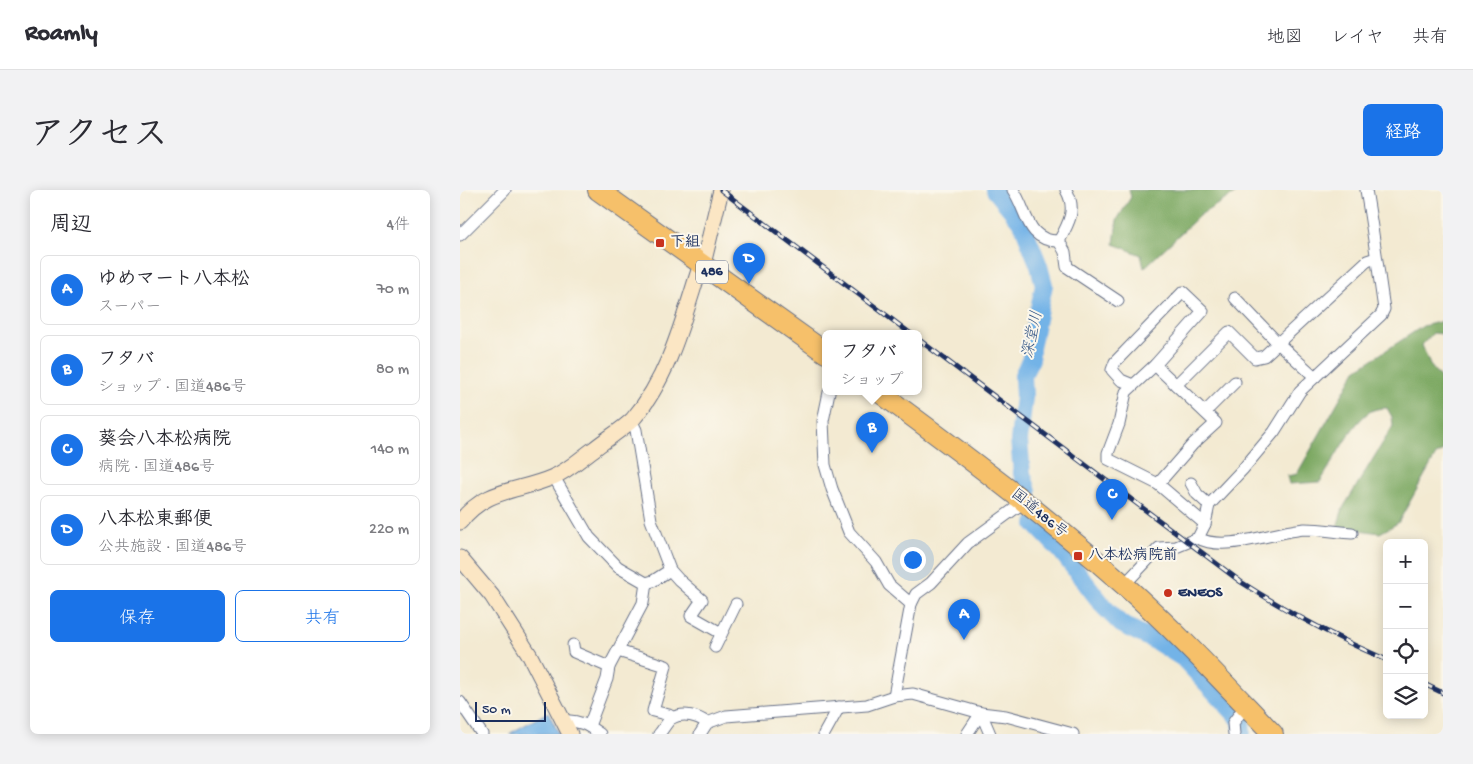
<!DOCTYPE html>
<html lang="ja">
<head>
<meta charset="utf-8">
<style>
  :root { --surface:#fff; --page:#f2f2f3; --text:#2b2b33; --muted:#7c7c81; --line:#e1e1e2; --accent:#1a73e8 }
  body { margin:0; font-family:"Gochi Hand","Klee One",sans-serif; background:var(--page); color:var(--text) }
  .controls { position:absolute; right:15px; bottom:15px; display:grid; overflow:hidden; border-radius:8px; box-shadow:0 2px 12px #0003 }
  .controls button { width:45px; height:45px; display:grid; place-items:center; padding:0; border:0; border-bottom:1px solid var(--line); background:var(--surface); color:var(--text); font:25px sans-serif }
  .scale { position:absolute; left:15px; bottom:12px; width:71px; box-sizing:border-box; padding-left:5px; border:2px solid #1b2f5e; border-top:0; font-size:14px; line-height:18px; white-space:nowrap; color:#1b2f5e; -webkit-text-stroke:4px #fbf7ec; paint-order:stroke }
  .you { position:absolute; left:452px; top:369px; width:18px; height:18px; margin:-12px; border:4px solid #fff; border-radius:50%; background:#1a73e8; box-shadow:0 0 0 8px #1a73e833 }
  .badge { display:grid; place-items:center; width:32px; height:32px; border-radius:50%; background:var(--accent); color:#fff; font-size:16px; font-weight:700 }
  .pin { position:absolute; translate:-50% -41px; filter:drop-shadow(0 1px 2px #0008) }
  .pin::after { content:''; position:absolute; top:26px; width:18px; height:15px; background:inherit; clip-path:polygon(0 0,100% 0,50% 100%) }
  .popup { position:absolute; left:362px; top:140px; width:100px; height:65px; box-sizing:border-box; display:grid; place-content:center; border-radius:8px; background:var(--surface); filter:drop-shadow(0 1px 4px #0005); font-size:16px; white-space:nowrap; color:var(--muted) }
  .popup b { font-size:19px; color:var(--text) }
  .popup::after { content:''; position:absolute; left:50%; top:100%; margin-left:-10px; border:10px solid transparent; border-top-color:var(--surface) }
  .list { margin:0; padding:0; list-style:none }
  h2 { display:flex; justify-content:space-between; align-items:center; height:65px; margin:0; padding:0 20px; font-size:21px }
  h2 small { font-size:16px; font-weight:400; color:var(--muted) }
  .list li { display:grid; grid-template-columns:32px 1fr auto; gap:15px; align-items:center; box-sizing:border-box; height:70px; margin:0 10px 10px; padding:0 10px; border:1px solid var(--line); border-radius:8px }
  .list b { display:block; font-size:19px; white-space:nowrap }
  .list p { margin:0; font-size:16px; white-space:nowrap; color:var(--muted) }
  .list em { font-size:16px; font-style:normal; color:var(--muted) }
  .actions { display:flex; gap:10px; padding:15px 20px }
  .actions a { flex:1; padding:11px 0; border:1px solid var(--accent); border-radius:8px; text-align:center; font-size:18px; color:var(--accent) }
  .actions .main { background:var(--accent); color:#fff }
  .icon { flex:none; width:28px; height:28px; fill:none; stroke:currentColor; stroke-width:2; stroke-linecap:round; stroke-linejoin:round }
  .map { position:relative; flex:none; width:983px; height:544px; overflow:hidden; border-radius:8px }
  header { display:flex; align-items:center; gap:30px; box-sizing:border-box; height:70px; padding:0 25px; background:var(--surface); border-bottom:1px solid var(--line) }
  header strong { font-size:24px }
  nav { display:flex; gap:28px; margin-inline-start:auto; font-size:18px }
  .intro { display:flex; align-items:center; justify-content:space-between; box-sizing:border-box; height:120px; padding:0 30px }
  h1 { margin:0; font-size:35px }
  .button { padding:12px 22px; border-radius:8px; background:var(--accent); color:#fff; font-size:18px; font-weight:700 }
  main { display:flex; gap:30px; padding:0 30px }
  aside { flex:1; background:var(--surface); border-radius:8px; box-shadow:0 2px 12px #0003 }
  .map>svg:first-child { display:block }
</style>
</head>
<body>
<header>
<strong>Roamly</strong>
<nav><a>地図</a><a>レイヤ</a><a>共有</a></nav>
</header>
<div class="intro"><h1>アクセス</h1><a class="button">経路</a></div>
<main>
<aside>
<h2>周辺<small>4件</small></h2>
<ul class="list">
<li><span class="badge">A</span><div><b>ゆめマート八本松</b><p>スーパー</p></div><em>70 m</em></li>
<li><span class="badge">B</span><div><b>フタバ</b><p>ショップ · 国道486号</p></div><em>80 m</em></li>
<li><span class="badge">C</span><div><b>葵会八本松病院</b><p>病院 · 国道486号</p></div><em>140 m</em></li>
<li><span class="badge">D</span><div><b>八本松東郵便</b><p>公共施設 · 国道486号</p></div><em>220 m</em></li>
</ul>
<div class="actions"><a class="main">保存</a><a>共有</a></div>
</aside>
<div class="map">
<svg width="983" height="544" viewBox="0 0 983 544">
  <rect width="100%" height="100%" fill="#fbf7ec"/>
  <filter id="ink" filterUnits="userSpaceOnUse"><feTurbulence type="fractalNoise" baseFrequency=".02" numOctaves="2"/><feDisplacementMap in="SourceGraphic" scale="10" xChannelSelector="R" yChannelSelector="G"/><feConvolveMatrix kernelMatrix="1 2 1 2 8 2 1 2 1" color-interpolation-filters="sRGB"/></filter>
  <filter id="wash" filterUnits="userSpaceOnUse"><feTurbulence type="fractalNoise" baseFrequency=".0096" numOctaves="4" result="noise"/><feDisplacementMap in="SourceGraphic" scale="20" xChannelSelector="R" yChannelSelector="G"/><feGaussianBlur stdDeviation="1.12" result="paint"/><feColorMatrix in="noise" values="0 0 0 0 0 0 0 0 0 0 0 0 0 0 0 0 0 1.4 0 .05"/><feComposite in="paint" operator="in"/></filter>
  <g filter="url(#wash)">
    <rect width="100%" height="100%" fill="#f3ead2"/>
    <g fill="#7aa760" stroke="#4a6b5f">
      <path d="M669,0H777L776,3L740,25L684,78L681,65L654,54L657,30L671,7Z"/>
      <path d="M983,131V144L973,143L962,155L970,175L983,191V261L976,265L938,333L920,343L877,337L883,318L933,236L932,227L927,218C921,218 913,219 908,223C891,235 872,274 860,292L829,294L827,286L837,284L896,180L963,136Z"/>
    </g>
    <path fill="#73b3e7" stroke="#4771a2" d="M88,522L99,544H49Z"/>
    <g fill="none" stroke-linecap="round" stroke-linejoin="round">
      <g stroke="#73b3e7" stroke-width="18">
        <path d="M535,0L562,33L579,76L584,95L571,158V169L563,185L564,207L559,250L562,284L568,301"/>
        <path d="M575,334L601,361L645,418L661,434L699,453L723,468L781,530L782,544"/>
      </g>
    </g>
  </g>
  <g filter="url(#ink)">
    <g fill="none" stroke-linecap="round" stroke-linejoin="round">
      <g stroke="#677087" stroke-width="13">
        <g id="street">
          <path d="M553,0C567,19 566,52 599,51"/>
          <path d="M0,45L45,0"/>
          <path d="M599,51L605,62L607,77L658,111"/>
          <path d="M599,51C609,33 617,19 606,0"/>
          <path d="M775,108L818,153L855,187"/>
          <path d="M695,175L756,233L733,254L698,294"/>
          <path d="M673,195L661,190L652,180L655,172L723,102L743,121L695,175L666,202L659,234L648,263V269L698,294L745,334"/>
          <path d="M716,195L769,142L795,168L804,166L907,71L916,68"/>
          <path d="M369,202L363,231L365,275L372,299L389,342L416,372L429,395L451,414"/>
          <path d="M745,222L775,192"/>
          <path d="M171,230L176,240L191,330L210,380L219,390L242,410L231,426L261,443"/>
          <path d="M94,287L129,347L158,377L186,393L193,391L210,380"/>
          <path d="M731,293L737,304L749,315"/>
          <path d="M738,348C765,363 815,341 845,339C861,339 877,342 892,343"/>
          <path d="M664,395L699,358L716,357L738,348L745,334L749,315L783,279L814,242L840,201L921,125L924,119C918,79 913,40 906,0"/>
          <path d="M113,455L114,462L149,477"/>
          <path d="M255,457L276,414"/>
          <path d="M158,461L206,476L193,521L209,525L212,528"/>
          <path d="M434,506L451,414L456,404L471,393L508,353L564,312"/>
          <path d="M0,512L22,544"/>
          <path d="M521,523L530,544"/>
          <path d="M103,531C118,529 129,536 140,544"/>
          <path d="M129,536L147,489L149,477L183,413L186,393"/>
          <path d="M199,544C203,540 207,531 212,528C224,522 238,526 247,533"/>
          <path d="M240,544L247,533L266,526L407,515L434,506L453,504L521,523L546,526L613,544"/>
          <path d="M364,544L379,517"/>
          <path d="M507,544L521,523"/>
          <path d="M774,544L773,533L786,515"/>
        </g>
      </g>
      <g stroke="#677087" stroke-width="17">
        <g id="secondary">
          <path d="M0,332C25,298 59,302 93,287C108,281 121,268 134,259C146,249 162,240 173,229C210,186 224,126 241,74L245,66L261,0"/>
          <path d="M0,368L32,406L69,464L110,544"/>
        </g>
      </g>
      <g stroke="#677087" stroke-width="22">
        <g id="highway">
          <path d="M138,0L366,163"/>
          <path d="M419,202C502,263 585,325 663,394C716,441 764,493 813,544"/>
        </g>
      </g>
      <use href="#street" stroke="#fff" stroke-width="11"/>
      <use href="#secondary" stroke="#fbe6c4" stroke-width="15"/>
      <use href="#highway" stroke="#f6c06b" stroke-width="20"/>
      <g stroke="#1b2f5e" stroke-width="5">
        <g id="rail">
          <path d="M261,0L451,144"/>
          <path d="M458,149L781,392C828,422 876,448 927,470"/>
          <path d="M964,494L983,503"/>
        </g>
      </g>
      <use href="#rail" stroke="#fbf7ec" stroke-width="3" stroke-dasharray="9" stroke-linecap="butt"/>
    </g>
  </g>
  <g fill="#c8321e" stroke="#fbf7ec" stroke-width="2">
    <rect x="195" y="48" width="10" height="10" rx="2.5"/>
    <rect x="613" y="361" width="10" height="10" rx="2.5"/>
    <circle cx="708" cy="403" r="5"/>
  </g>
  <g text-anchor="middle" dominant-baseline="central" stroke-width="4" stroke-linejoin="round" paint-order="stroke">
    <rect fill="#fbf7ec" stroke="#5e6b89" stroke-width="1" x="236" y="70.5" width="32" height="23" rx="4"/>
    <g font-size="14" font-weight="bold" fill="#1b2f5e">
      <text x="252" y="82">486</text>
    </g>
    <g font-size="15" font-weight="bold" fill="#1b2f5e" stroke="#fbf7ec" text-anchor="start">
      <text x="210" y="53">下組</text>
      <text x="628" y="366">八本松病院前</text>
      <text x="718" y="403">ENEOS</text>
    </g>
    <g font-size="15" fill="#1b2f5e" stroke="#fbf7ec">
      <text transform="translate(579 324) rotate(39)">国道486号</text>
    </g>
    <g font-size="16" font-style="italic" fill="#355787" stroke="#fbf7ec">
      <text transform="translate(574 145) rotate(-78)">深堂川</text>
    </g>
  </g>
</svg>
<div class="controls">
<button>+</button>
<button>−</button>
<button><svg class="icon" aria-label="locate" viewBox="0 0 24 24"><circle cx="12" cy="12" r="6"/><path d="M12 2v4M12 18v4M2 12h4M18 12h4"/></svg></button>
<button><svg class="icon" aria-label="layers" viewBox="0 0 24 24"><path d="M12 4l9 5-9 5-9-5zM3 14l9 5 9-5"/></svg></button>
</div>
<div class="scale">50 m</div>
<div class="you"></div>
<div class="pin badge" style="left:504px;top:450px">A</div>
<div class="pin badge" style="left:412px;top:263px">B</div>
<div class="popup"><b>フタバ</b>ショップ</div>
<div class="pin badge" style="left:652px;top:330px">C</div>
<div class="pin badge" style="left:289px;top:94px">D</div>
</div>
</main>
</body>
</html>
